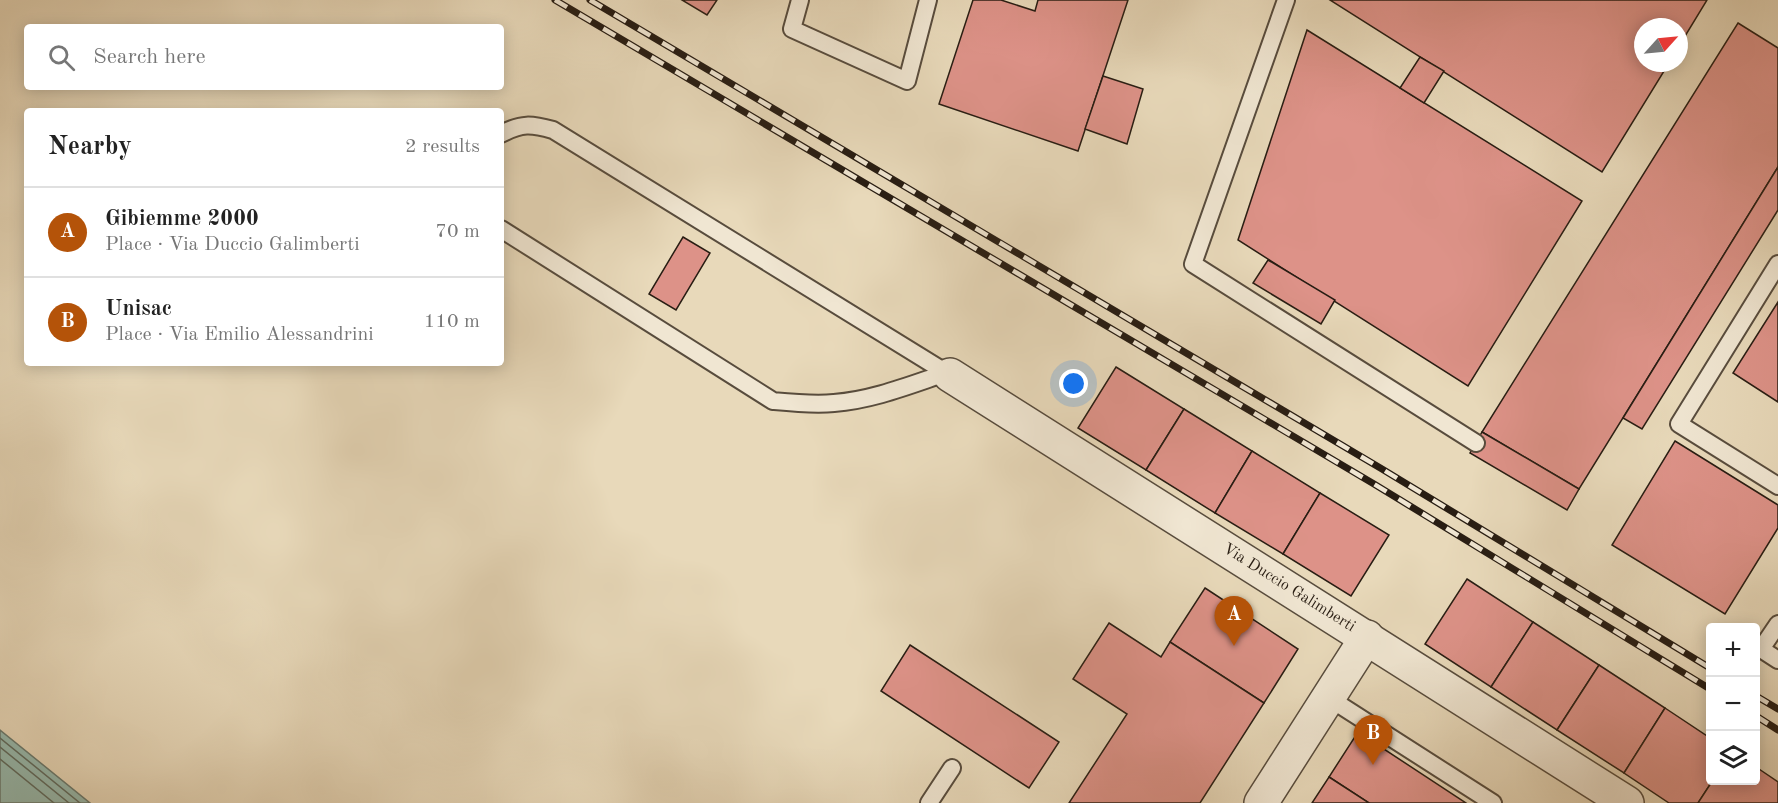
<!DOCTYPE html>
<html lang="en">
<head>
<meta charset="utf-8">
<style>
  :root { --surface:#fff; --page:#f6f6f6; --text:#222; --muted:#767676; --line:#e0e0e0; --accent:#b45309 }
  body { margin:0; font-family:"Old Standard TT",serif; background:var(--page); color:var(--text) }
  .controls { position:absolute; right:18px; bottom:18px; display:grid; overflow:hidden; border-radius:6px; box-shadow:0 3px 15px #0003 }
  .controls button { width:54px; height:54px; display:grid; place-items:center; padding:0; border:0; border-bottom:2px solid var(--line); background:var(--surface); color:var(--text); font:30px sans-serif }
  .compass { position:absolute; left:1634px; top:18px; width:54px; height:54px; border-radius:50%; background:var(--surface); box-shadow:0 3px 15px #0003; rotate:63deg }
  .you { position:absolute; left:1074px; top:384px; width:21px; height:21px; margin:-15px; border:4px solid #fff; border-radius:50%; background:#1a73e8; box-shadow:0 0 0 9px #1a73e833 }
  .badge { display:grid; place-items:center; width:39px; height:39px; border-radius:50%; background:var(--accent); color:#fff; font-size:20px; font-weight:700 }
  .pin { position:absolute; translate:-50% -50px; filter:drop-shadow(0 2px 3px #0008) }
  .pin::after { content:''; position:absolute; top:32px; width:21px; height:18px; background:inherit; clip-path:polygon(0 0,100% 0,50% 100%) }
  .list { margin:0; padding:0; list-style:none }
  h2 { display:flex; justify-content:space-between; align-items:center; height:78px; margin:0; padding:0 24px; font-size:26px }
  h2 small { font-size:20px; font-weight:400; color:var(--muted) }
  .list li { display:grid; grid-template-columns:39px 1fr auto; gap:18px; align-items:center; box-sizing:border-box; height:90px; padding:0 24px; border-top:2px solid var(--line) }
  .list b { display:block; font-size:22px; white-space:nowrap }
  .list p { margin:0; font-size:20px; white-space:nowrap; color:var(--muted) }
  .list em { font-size:20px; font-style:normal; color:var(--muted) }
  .icon { flex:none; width:33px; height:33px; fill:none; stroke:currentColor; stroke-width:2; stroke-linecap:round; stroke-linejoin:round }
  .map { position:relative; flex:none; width:1778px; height:803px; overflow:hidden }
  .search { position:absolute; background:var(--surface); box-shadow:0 3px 15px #0003; left:24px; top:24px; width:480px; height:66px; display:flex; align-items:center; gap:15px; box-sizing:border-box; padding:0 21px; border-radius:6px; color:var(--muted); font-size:22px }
  .panel { position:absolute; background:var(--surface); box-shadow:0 3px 15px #0003; left:24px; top:108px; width:480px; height:258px; border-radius:6px }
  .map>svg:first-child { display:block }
</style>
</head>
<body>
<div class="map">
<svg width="1778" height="803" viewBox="0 0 1778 803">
  <rect width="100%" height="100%" fill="#e8d9ba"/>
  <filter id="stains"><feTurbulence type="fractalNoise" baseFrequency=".00333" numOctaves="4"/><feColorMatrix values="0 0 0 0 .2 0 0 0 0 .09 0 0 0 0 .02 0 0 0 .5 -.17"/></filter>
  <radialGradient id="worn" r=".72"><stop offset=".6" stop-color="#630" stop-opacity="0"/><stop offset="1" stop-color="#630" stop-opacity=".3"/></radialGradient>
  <path fill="#97baae" stroke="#6b7b70" stroke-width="1.5" d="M0,730L90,803H0Z"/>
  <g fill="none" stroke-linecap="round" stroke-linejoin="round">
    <g stroke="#606c60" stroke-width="1.5">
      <path d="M0,738L80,803"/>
      <path d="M0,747L69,803"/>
      <path d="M0,759L54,803"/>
    </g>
  </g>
  <g fill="#dd9288" stroke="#281d13" stroke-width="1.5">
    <path d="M682,0H717L707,15Z"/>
    <path d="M973,0H1001L1035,11L1038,0H1128L1078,151L939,104Z"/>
    <path d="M1330,0H1707L1679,46V27H1643V63H1669L1602,172Z"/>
    <path d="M1738,23L1778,48V167L1579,489L1482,432Z"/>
    <path d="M1307,30L1582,201L1468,386L1238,240Z"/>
    <path d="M1420,57L1444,71L1424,103L1400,88Z"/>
    <path d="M1103,76L1143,89L1127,144L1085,129Z"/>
    <path d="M1778,167V210L1642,429L1623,418Z"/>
    <path d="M683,237L710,253L676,310L649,294Z"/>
    <path d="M1268,260L1335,300L1321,324L1253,283Z"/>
    <path d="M1778,302V402L1733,373Z"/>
    <path d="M1116,367L1184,409L1146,470L1078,428Z"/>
    <path d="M1184,409L1252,451L1215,513L1146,470Z"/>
    <path d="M1482,432L1579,489L1567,510L1470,453Z"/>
    <path d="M1675,441L1778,505V528L1725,614L1612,545Z"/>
    <path d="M1252,451L1320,493L1283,554L1215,513Z"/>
    <path d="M1320,493L1389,535L1351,596L1283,554Z"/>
    <path d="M1467,579L1533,622L1491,687L1425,644Z"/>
    <path d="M1205,588L1298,649L1264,703L1170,642Z"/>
    <path d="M1533,622L1599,665L1557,730L1491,687Z"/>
    <path d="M1109,623L1161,657L1170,642L1264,703L1200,803H1069L1127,714L1073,679Z"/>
    <path d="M910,645L1059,742L1029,788L881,691Z"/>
    <path d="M1599,665L1665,708L1624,773L1557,730Z"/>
    <path d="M1665,708L1710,738V780H1713L1698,803H1669L1624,773Z"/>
    <path d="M1358,732L1466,803H1369L1329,777Z"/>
    <path d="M1756,767L1778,782V803H1698L1713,780H1756Z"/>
    <path d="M1329,777L1369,803H1312Z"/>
  </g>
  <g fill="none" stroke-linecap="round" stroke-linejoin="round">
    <g stroke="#584c3d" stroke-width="20">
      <g id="lane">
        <path d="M800,0L792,29L907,81L928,0"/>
        <path d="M1286,0L1193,264L1476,443"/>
        <path d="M501,134C522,123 531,124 553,130L950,375"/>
        <path d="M501,229L773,401C794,403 814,405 834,403C873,400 910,385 946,373"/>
        <path d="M1778,264L1679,424L1778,486"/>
        <path d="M1778,624L1761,649L1778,660"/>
        <path d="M1329,698L1493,803"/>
        <path d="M929,803L952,768"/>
      </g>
    </g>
    <g stroke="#584c3d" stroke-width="36">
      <g id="street">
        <path d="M950,375L1627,803"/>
        <path d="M1261,803L1367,637"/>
      </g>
    </g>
    <use href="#lane" stroke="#f0e6d2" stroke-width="16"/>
    <use href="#street" stroke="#f0e6d2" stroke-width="33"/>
    <g stroke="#281d13" stroke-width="7">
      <g id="rail">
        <path d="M555,0L1374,484L1710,689"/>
        <path d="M590,0L1382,469L1710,668"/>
        <path d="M1756,696L1778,709"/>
        <path d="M1756,716L1778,730"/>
      </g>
    </g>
    <use href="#rail" stroke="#f0e6d2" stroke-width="4.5" stroke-dasharray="14" stroke-linecap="butt"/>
  </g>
  <g text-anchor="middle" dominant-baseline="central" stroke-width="4.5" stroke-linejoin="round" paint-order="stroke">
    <g font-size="16" fill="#281d13" stroke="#f0e6d2">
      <text transform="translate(1289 588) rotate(32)">Via Duccio Galimberti</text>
    </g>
  </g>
  <rect width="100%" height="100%" filter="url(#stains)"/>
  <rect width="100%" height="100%" fill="url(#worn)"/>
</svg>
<div class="controls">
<button>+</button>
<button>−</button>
<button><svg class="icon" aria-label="layers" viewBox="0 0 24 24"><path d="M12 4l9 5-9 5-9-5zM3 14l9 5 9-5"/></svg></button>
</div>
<svg class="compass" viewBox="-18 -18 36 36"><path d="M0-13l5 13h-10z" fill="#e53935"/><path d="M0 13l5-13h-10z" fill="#767676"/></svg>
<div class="you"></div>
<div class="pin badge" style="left:1234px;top:646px">A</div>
<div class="pin badge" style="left:1373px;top:765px">B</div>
<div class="search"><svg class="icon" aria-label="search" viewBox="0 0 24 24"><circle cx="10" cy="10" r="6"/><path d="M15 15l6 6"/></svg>Search here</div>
<section class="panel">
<h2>Nearby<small>2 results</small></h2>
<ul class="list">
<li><span class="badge">A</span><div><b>Gibiemme 2000</b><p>Place · Via Duccio Galimberti</p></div><em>70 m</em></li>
<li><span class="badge">B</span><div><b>Unisac</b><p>Place · Via Emilio Alessandrini</p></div><em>110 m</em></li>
</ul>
</section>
</div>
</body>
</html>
